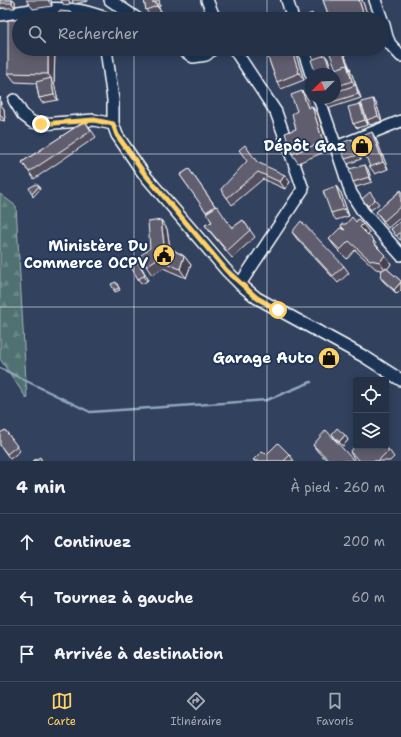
<!DOCTYPE html>
<html lang="fr">
<head>
<meta charset="utf-8">
<style>
  :root { --surface:#253146; --page:#2d394d; --text:#f1f3f6; --muted:#a3a9b3; --line:#424c5f; --accent:#ffd166 }
  body { margin:0; font-family:"Shantell Sans",sans-serif; background:var(--page); color:var(--text) }
  .controls { position:absolute; right:12px; bottom:12px; display:grid; overflow:hidden; border-radius:4px; box-shadow:0 2px 10px #0003 }
  .controls button { width:36px; height:36px; display:grid; place-items:center; padding:0; border:0; border-bottom:1px solid var(--line); background:var(--surface); color:var(--text); font:20px sans-serif }
  .compass { position:absolute; left:305px; top:68px; width:36px; height:36px; border-radius:50%; background:var(--surface); box-shadow:0 2px 10px #0003; rotate:246deg }
  .stop { position:absolute; width:12px; height:12px; margin:-9px; border:3px solid #ffd166; border-radius:50%; background:#fff }
  .stop.end { background:#ffd166; border-color:#fff; box-shadow:0 1px 4px #0008 }
  .list { margin:0; padding:0; list-style:none }
  h2 { display:flex; justify-content:space-between; align-items:center; height:52px; margin:0; padding:0 16px; font-size:17px }
  h2 small { font-size:13px; font-weight:400; color:var(--muted) }
  .list li { display:grid; grid-template-columns:26px 1fr auto; gap:12px; align-items:center; box-sizing:border-box; height:56px; padding:0 16px; border-top:1px solid var(--line) }
  .list b { display:block; font-size:15px; white-space:nowrap }
  .list em { font-size:13px; font-style:normal; color:var(--muted) }
  .icon { flex:none; width:22px; height:22px; fill:none; stroke:currentColor; stroke-width:2; stroke-linecap:round; stroke-linejoin:round }
  .map { position:relative; flex:none; width:401px; height:461px; overflow:hidden }
  .search { position:absolute; background:var(--surface); box-shadow:0 2px 10px #0003; left:12px; right:12px; top:12px; height:44px; display:flex; align-items:center; gap:10px; box-sizing:border-box; padding:0 14px; border-radius:22px; color:var(--muted); font-size:15px }
  .sheet { height:220px; background:var(--surface) }
  nav { display:flex; justify-content:space-around; align-items:center; box-sizing:border-box; height:56px; border-top:1px solid var(--line); background:var(--surface); font-size:11px; color:var(--muted) }
  nav a { display:grid; justify-items:center; gap:2px }
  nav .on { color:var(--accent) }
  .map>svg:first-child { display:block }
</style>
</head>
<body>
<div class="map">
<svg width="401" height="461" viewBox="0 0 401 461">
  <defs>
    <pattern id="forest-firs" width="22" height="20" patternUnits="userSpaceOnUse"><rect width="22" height="20" fill="#4f7171"/><path d="M5 1l3.5 6h-7zM16 11l3.5 6h-7z" fill="#698686"/></pattern>
  </defs>
  <rect width="100%" height="100%" fill="#31415e"/>
  <filter id="ink" filterUnits="userSpaceOnUse"><feTurbulence type="fractalNoise" baseFrequency=".025" numOctaves="2"/><feDisplacementMap in="SourceGraphic" scale="8" xChannelSelector="R" yChannelSelector="G"/><feConvolveMatrix kernelMatrix="1 2 1 2 8 2 1 2 1" color-interpolation-filters="sRGB"/></filter>
  <g filter="url(#ink)">
    <path fill="url(#forest-firs)" stroke="#a7b8b8" d="M0,194L16,206L27,399L0,359Z"/>
    <g fill="none" stroke-linecap="round" stroke-linejoin="round">
      <path stroke="#8fa7ba" stroke-width="2.5" d="M0,368L90,412L267,400L311,382"/>
      <g stroke="#fff" stroke-width="14">
        <g id="minor">
          <path d="M110,0L138,19"/>
          <path d="M207,0L215,19"/>
          <path d="M287,0L293,19"/>
          <path d="M375,0L384,25L387,37L390,44L401,56"/>
          <path d="M0,15C23,11 52,6 76,10C85,11 94,14 103,17"/>
          <path d="M106,49L113,100V124L117,135L143,173L226,270L240,284L257,298L365,357L401,380"/>
          <path d="M181,49L193,57L206,55L213,49"/>
          <path d="M234,49L276,112L303,189L240,284"/>
          <path d="M303,49L311,74"/>
          <path d="M319,98L336,147"/>
          <path d="M14,100L23,115L32,122L41,124L94,120L113,124"/>
          <path d="M401,121L336,147L351,193L363,212L401,255"/>
        </g>
      </g>
      <use href="#minor" stroke="#1d3557" stroke-width="11"/>
    </g>
    <g fill="#53505f" stroke="#fff">
      <path d="M0,0H14L15,1V8H0Z"/>
      <path d="M26,0H51L52,6L33,9Z"/>
      <path d="M61,0H69L70,4L64,5Z"/>
      <path d="M72,0H88V1L74,4Z"/>
      <path d="M144,0H159L160,6L158,7L162,13L151,17L146,10Z"/>
      <path d="M323,0H362L369,19H330Z"/>
      <path d="M19,49H55L54,83L58,100L42,103L39,98L36,83L15,82L8,73Z"/>
      <path d="M265,49H294L304,80L281,89L277,82Z"/>
      <path d="M344,54L361,98L330,108L326,104L335,98V74H316L325,55L328,59L332,70L336,69Z"/>
      <path d="M302,91L308,100L310,107L312,106L318,115L329,150L298,163L292,154L296,129L297,111Z"/>
      <path d="M0,97L1,105L4,109L5,121L0,120Z"/>
      <path d="M373,99L376,103L382,121L370,125L367,120L368,125L357,128L353,124L360,104L363,108Z"/>
      <path d="M85,121L96,137L34,179L22,162Z"/>
      <path d="M376,139L388,169L375,174L370,167Z"/>
      <path d="M356,144L361,159L348,164L345,159Z"/>
      <path d="M257,162L290,182L285,189L263,179L232,205L221,189Z"/>
      <path d="M189,169L216,207L232,228L243,220L255,237L232,258L210,232L205,225L212,222L207,213L180,175Z"/>
      <path d="M368,169L372,182L356,187L353,182Z"/>
      <path d="M336,186L341,193L349,216L336,220L331,213Z"/>
      <path d="M401,190V217L388,228L376,212Z"/>
      <path d="M362,199H375L379,204L371,210Z"/>
      <path d="M161,220L167,229L170,248L184,256L191,265L186,278L163,268L152,275L146,266L150,248Z"/>
      <path d="M401,221V240H400L391,229Z"/>
      <path d="M356,222L369,232L368,235L374,241L380,250L385,255L391,264L387,269L401,281V290L397,294L383,281L380,277L382,270L376,269L355,250L347,259L336,248L329,239L343,230L341,226Z"/>
      <path d="M292,232L344,266L349,273L338,283L297,239Z"/>
      <path d="M141,266L148,279L147,281L142,284L138,279Z"/>
      <path d="M116,282L120,290L115,292L114,290Z"/>
      <path d="M5,430L20,451L10,459L0,445Z"/>
      <path d="M332,434L345,435L348,440L343,446L335,439Z"/>
      <path d="M313,445L354,461H328L318,452Z"/>
      <path d="M389,450L394,457L390,461H357L354,459L350,452Z"/>
      <path d="M267,454L290,455L294,461H254Z"/>
    </g>
    <g fill="#44414d" stroke="#fff">
      <path d="M12,0H14L15,1V8L12,3Z"/>
      <path d="M48,0H51L52,6Z"/>
      <path d="M155,0H159L160,6Z"/>
      <path d="M359,0H362L369,19H367L363,13Z"/>
      <path d="M155,2L160,9L162,13L157,6Z"/>
      <path d="M71,12L74,17V19H70Z"/>
      <path d="M48,49H55L54,83L58,100L54,95L51,78L48,74Z"/>
      <path d="M291,49H294L304,80L299,73Z"/>
      <path d="M341,49L344,54L351,70L348,66Z"/>
      <path d="M325,55L328,59L334,74L331,70Z"/>
      <path d="M347,65L351,72L361,98L358,94L356,86L352,81Z"/>
      <path d="M302,91L308,100L314,117L308,108Z"/>
      <path d="M0,97L1,105L4,109L5,121L0,114Z"/>
      <path d="M373,99L376,103L382,121L378,116Z"/>
      <path d="M360,104L363,108L368,125L365,120Z"/>
      <path d="M312,106L318,115L329,150L323,142Z"/>
      <path d="M372,132L376,139L388,169L383,162Z"/>
      <path d="M352,139L356,144L361,159L358,155Z"/>
      <path d="M365,165L368,169L372,182L369,177Z"/>
      <path d="M285,175L290,182L285,189L280,182Z"/>
      <path d="M39,186L40,189L33,197L32,194Z"/>
      <path d="M336,186L341,193L349,216L344,209Z"/>
      <path d="M161,220L167,229L171,254L164,245Z"/>
      <path d="M363,224L369,232L367,236L360,227Z"/>
      <path d="M385,255L391,264L386,271L380,262Z"/>
      <path d="M184,256L191,265L186,278L180,269Z"/>
      <path d="M137,261L148,279L147,281L144,276Z"/>
      <path d="M401,282V290L397,294L394,290Z"/>
      <path d="M345,435L348,440L343,446L339,442Z"/>
    </g>
    <g fill="#615d6e" stroke="#fff">
      <rect x="0" y="0" width="12" height="3"/>
      <path d="M144,0H154H153V3L155,2L157,6L146,10Z"/>
      <path d="M323,0H359L363,13L349,19H330Z"/>
      <path d="M59,11L71,12L70,19H59Z"/>
      <path d="M312,13L314,19H299Z"/>
      <path d="M8,20H19V49H48V74L8,73Z"/>
      <path d="M265,49H291L299,73L277,82Z"/>
      <path d="M341,49L348,66H347V65L336,69L330,54Z"/>
      <path d="M325,55L331,70L321,74H316L311,60Z"/>
      <path d="M347,65L352,81L335,87V74H321Z"/>
      <path d="M51,78L54,95L39,98L36,82Z"/>
      <path d="M356,85L358,94L326,104L324,98H335V92Z"/>
      <path d="M302,91L308,108L312,106L323,142L292,154L285,133L296,129L292,114L297,111L291,95Z"/>
      <path d="M373,99L378,116L367,120L361,102Z"/>
      <path d="M360,104L365,120L353,124L348,107Z"/>
      <path d="M85,121L91,131L29,172L22,162Z"/>
      <path d="M372,132L383,162L370,167L359,137Z"/>
      <path d="M352,139L358,155L345,159L339,144Z"/>
      <path d="M245,145L257,162L285,175L280,182L258,172L227,198L221,189L247,161L239,150Z"/>
      <path d="M365,165L369,177L353,182L349,169Z"/>
      <path d="M189,169L215,206L206,212L180,175Z"/>
      <path d="M36,184L39,186L32,194L29,188Z"/>
      <path d="M336,186L344,209L331,213L323,191Z"/>
      <path d="M401,190V206L384,221L376,212Z"/>
      <path d="M370,192L375,199L368,206L362,199Z"/>
      <path d="M217,206L232,228L243,220L250,230L227,251L205,225L212,222L206,213Z"/>
      <path d="M352,217L356,222L358,219L363,224L360,227L374,241L373,243L385,255L380,262L370,260L349,241L340,250L329,239L340,228L345,230L341,226L342,224H346Z"/>
      <path d="M161,220L164,245L184,256L180,269L157,259L146,266L140,256L150,248L148,222Z"/>
      <path d="M301,221L344,266L333,276L292,232Z"/>
      <path d="M401,221V232L396,236L391,229Z"/>
      <path d="M137,261L145,274L144,276L138,279L131,267Z"/>
      <path d="M386,268L401,281V282L394,290L380,277L382,270Z"/>
      <path d="M116,282L119,288L114,290L111,284Z"/>
      <path d="M337,428L345,435L339,442L332,434Z"/>
      <path d="M5,430L17,446L7,454L0,445V433Z"/>
      <path d="M326,430L354,461H330L313,445Z"/>
      <path d="M278,443L290,455L284,461H255L253,460L261,452L267,454Z"/>
      <path d="M356,445V446H384L389,450L378,461H360L350,452Z"/>
      <path d="M40,457L42,461H33Z"/>
    </g>
  </g>
  <g fill="none" stroke-linecap="round" stroke-linejoin="round" filter="url(#ink)">
    <path stroke="#ffd166" stroke-width="5" d="M41,124L94,120L113,124L117,135L144,173L226,270L257,298L278,310"/>
  </g>
  <path fill="none" stroke="#fff" stroke-width="1" stroke-opacity="0.55" d="M134,0V19M267,0V19M134,49V461M267,49V461M0,154H401M0,307H401"/>
  <defs>
    <g id="shop-disc" transform="scale(1.15)"><circle r="9.5" fill="#ffd166" stroke="#1d3557"/><path d="M-5-2.5h2.3a2.7 3.5 0 0 1 5.4 0H5L5.5 6h-11ZM-1.5-2.5h3a1.5 2.3 0 0 0-3 0Z" fill="#111"/></g>
    <g id="civic-disc" transform="scale(1.15)"><circle r="9.5" fill="#ffd166" stroke="#1d3557"/><path d="M-.6-6.5H3V-4.5H.6V-3L4-1V1h2V6H-6V1h2V-1L-.6-3ZM-1.2 2.5V6h2.4V2.5Z" fill="#111"/></g>
  </defs>
  <g fill-rule="evenodd">
    <use href="#shop-disc" x="362" y="146"/>
    <use href="#civic-disc" x="164" y="255"/>
    <use href="#shop-disc" x="329" y="358"/>
  </g>
  <g text-anchor="middle" dominant-baseline="central" stroke-width="3.5" stroke-linejoin="round" paint-order="stroke">
    <g font-size="15" font-weight="bold" fill="#fff" stroke="#1d3557" text-anchor="end">
      <text x="346" y="146">Dépôt Gaz</text>
      <text x="148" y="246">Ministère Du<tspan x="148" dy="17">Commerce OCPV</tspan></text>
      <text x="314" y="358">Garage Auto</text>
    </g>
  </g>
</svg>
<div class="controls">
<button><svg class="icon" aria-label="locate" viewBox="0 0 24 24"><circle cx="12" cy="12" r="6"/><path d="M12 2v4M12 18v4M2 12h4M18 12h4"/></svg></button>
<button><svg class="icon" aria-label="layers" viewBox="0 0 24 24"><path d="M12 4l9 5-9 5-9-5zM3 14l9 5 9-5"/></svg></button>
</div>
<svg class="compass" viewBox="-18 -18 36 36"><path d="M0-13l5 13h-10z" fill="#e53935"/><path d="M0 13l5-13h-10z" fill="#a3a9b3"/></svg>
<div class="stop" style="left:278px;top:310px"></div>
<div class="stop end" style="left:41px;top:124px"></div>
<div class="search"><svg class="icon" aria-label="search" viewBox="0 0 24 24"><circle cx="10" cy="10" r="6"/><path d="M15 15l6 6"/></svg>Rechercher</div>
</div>
<section class="sheet">
<h2>4 min<small>À pied · 260 m</small></h2>
<ul class="list">
<li><svg class="icon" aria-label="ahead" viewBox="0 0 24 24"><path d="M12 20V5M6 11l6-6 6 6"/></svg><div><b>Continuez</b></div><em>200 m</em></li>
<li><svg class="icon" aria-label="left" viewBox="0 0 24 24"><path d="M17 20v-9H6M10 6l-5 5 5 5"/></svg><div><b>Tournez à gauche</b></div><em>60 m</em></li>
<li><svg class="icon" aria-label="arrive" viewBox="0 0 24 24"><path d="M6 21V4h12l-3 4 3 4H6"/></svg><div><b>Arrivée à destination</b></div></li>
</ul>
</section>
<nav>
<a class="on"><svg class="icon" aria-label="map" viewBox="0 0 24 24"><path d="M3 6l6-2 6 2 6-2v14l-6 2-6-2-6 2zM9 4v14M15 6v14"/></svg>Carte</a>
<a><svg class="icon" aria-label="directions" viewBox="0 0 24 24"><path d="M12 3l9 9-9 9-9-9zM9 14v-3h6M13 9l2 2-2 2"/></svg>Itinéraire</a>
<a><svg class="icon" aria-label="saved" viewBox="0 0 24 24"><path d="M7 4h10v16l-5-4-5 4z"/></svg>Favoris</a>
</nav>
</body>
</html>
